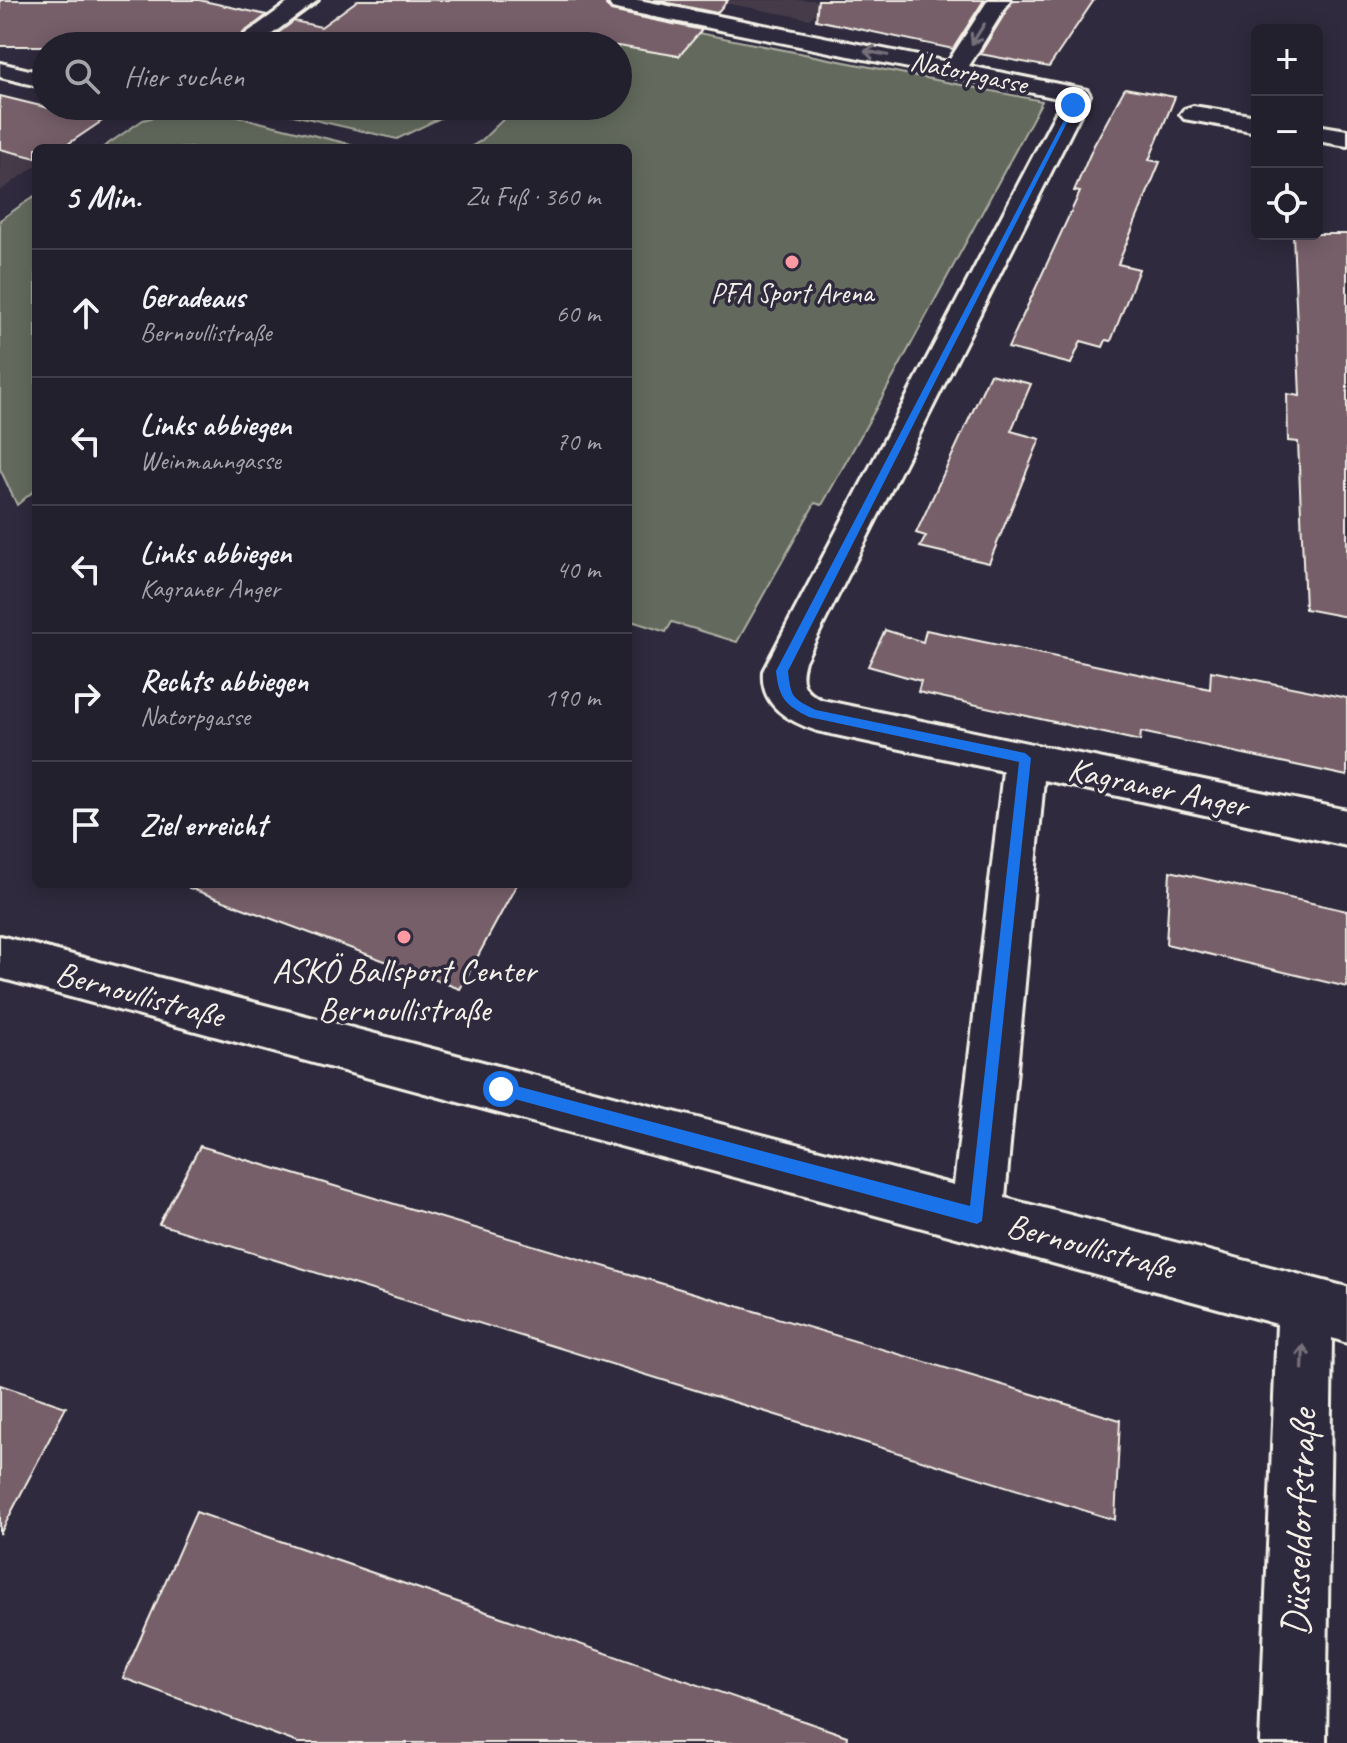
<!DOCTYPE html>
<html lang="de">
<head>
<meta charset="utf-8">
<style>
  :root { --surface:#23202e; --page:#2f2d3a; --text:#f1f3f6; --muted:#a3a3aa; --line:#403e4a }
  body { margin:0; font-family:Caveat,sans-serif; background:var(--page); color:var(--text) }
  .controls { position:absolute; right:24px; top:24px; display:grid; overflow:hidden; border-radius:12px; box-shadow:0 4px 20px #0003 }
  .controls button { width:72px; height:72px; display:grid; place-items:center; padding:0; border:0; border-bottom:2px solid var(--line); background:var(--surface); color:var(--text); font:40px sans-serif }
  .stop { position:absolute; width:24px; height:24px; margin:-18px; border:6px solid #1a73e8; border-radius:50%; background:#fff }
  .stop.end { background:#1a73e8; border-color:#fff; box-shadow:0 2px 8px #0008 }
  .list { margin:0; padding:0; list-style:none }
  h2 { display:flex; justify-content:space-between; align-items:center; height:104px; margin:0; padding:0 32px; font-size:34px }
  h2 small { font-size:26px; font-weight:400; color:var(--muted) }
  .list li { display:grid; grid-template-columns:52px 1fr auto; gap:24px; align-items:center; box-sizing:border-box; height:128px; padding:0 32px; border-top:2px solid var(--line) }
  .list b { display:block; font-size:30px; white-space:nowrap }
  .list p { margin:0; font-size:26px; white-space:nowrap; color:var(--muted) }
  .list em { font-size:26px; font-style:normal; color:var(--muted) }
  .icon { flex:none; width:44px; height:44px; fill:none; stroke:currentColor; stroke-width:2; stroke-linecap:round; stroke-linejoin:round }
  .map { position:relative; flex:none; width:1347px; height:1743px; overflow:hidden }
  .search { position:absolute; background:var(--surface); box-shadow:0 4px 20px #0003; left:32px; top:32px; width:600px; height:88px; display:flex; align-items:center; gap:20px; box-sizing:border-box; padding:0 28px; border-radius:44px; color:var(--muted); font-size:30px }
  .panel { position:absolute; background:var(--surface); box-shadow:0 4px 20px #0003; left:32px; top:144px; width:600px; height:744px; border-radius:12px }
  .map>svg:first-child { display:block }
</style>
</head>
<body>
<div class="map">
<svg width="1347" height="1743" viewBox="0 0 1347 1743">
  <rect width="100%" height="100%" fill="#2f2a3d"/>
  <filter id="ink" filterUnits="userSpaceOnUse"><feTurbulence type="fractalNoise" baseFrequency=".0125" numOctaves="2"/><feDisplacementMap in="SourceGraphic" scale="16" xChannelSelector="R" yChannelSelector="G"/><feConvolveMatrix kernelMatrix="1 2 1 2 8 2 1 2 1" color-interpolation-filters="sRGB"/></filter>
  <g filter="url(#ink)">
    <g fill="#443a4a">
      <path d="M708,0H827L810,19Z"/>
      <path d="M0,96L81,121L87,117L102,121L62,148H36V166L0,191Z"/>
    </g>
    <g fill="#646a5d" stroke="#acaea2" stroke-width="2">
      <path d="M612,16L1042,101L894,376L822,505L815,503L737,642L672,622L666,632L628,620V148H469L482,140L517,106H618V46Z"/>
      <path d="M182,106H193L366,148H102L143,120L173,112Z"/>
      <path d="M254,106H465L397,139Z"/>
      <path d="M36,195V489L17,505L0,469V220Z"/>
    </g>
    <g fill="#765e69" stroke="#f4f1e8" stroke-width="2">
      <path d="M0,0H199L267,15L226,46H0Z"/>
      <path d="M358,0H607L606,5L611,11L702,30L679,56L618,46H261L294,21L321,27Z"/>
      <path d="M654,0H728L717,13Z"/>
      <path d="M818,0H984L953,49L816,20Z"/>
      <path d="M1013,0H1094L1049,67L980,54Z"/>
      <path d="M1125,88L1175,97L1149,160L1160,162L1118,264L1139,269L1111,341L1106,340L1103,347L1081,341L1071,364L1008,348L1080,192L1074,191L1094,145Z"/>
      <path d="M0,96L102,121L62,148H36V158L0,149Z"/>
      <path d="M1293,234H1347V617L1305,609L1298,442L1288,441L1287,394L1300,396Z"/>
      <path d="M990,374L1031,384L1011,431L1040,439L989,563L920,547L926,536L916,533Z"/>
      <path d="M885,630L923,642L926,630L1210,689L1211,671L1347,698V776L1141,732L1140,741L918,692L921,681L868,666Z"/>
      <path d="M1170,871L1347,911V987L1166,944Z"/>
      <path d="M190,884H517L460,989L189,888Z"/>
      <path d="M200,1146L1120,1420L1115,1520L159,1224Z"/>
      <path d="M0,1385L66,1407L0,1534Z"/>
      <path d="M196,1512L847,1736L846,1743H298L123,1678Z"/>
    </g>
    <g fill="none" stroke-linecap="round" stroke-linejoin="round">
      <g stroke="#f4f1e8" stroke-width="6">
        <g id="minor">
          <path d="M292,0H318L256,46H229Z"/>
          <path d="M611,0H639L948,62L988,0H1010L969,66L1078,88L1087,90L1090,95L805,661C799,682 803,691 822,700L1347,810V846L1044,780L1005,1198L1347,1287V1343L1332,1338L1326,1743H1260L1277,1324L0,978V936L954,1185L1003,771L817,731C788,721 760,706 763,671L1063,99L620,10L612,8L609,3Z"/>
          <path d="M0,63L46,74V88L0,77Z"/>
          <path d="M1193,106L1257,116V132L1184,119L1180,114L1184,109Z"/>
          <path d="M1317,125L1347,130V146L1317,141Z"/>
        </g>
      </g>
      <use href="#minor" fill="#2f2a3d" fill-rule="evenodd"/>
    </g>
    <defs><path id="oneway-shaft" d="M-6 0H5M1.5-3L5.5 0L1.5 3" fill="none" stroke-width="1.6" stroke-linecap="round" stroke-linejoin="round" transform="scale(2)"/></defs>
    <g stroke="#747079">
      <use href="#oneway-shaft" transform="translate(978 34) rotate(122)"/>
      <use href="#oneway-shaft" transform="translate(876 53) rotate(-169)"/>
      <use href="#oneway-shaft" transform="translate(1303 1357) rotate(-88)"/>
    </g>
  </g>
  <path fill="#1a73e8" d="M1073,103L1076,105L788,671C791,698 792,698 816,710L1025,753L1031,758L982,1221L977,1224L496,1094L494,1089L501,1082L970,1206L1019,762L809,717C785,705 779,698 776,671Z"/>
  <g fill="#ff9aa2" stroke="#2f2a3d" stroke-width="3">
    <circle cx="792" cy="262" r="8"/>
    <circle cx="404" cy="937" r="8"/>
  </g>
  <g text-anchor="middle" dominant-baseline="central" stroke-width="7" stroke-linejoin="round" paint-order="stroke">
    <g font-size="28" fill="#f4f1e8" stroke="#2f2a3d">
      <text transform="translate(969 72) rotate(12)">Natorpgasse</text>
    </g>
    <g font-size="28" fill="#f4f1e8" stroke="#2f2a3d">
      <text x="792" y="292">PFA Sport Arena</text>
    </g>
    <g font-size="34" fill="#f4f1e8" stroke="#2f2a3d">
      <text transform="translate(1158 787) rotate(12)">Kagraner Anger</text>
      <text transform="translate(140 994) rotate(15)">Bernoullistraße</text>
      <text transform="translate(1091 1246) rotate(15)">Bernoullistraße</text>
    </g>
    <g font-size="34" fill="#f4f1e8" stroke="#2f2a3d">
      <text x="404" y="970">ASKÖ Ballsport Center<tspan x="404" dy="39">Bernoullistraße</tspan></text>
    </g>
    <g font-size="40" fill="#f4f1e8" stroke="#2f2a3d">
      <text transform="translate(1299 1523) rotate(-88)">Düsseldorfstraße</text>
    </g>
  </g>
</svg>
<div class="controls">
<button>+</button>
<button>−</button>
<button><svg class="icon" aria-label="locate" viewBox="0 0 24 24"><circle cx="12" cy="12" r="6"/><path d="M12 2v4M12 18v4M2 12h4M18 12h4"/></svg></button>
</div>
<div class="stop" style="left:501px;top:1089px"></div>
<div class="stop end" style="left:1073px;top:105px"></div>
<div class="search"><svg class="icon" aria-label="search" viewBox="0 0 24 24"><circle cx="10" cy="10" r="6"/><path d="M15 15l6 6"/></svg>Hier suchen</div>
<section class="panel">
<h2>5 Min.<small>Zu Fuß · 360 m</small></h2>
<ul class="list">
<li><svg class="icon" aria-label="ahead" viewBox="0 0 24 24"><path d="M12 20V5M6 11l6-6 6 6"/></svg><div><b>Geradeaus</b><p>Bernoullistraße</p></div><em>60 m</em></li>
<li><svg class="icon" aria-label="left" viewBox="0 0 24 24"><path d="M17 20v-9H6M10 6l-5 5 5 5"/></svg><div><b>Links abbiegen</b><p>Weinmanngasse</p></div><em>70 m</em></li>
<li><svg class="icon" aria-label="left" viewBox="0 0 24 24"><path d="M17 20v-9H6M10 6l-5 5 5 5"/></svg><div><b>Links abbiegen</b><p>Kagraner Anger</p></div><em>40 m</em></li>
<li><svg class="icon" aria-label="right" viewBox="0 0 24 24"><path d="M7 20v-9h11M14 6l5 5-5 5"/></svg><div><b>Rechts abbiegen</b><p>Natorpgasse</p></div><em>190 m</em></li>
<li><svg class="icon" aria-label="arrive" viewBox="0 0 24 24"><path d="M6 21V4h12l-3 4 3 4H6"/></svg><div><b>Ziel erreicht</b></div></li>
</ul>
</section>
</div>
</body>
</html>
